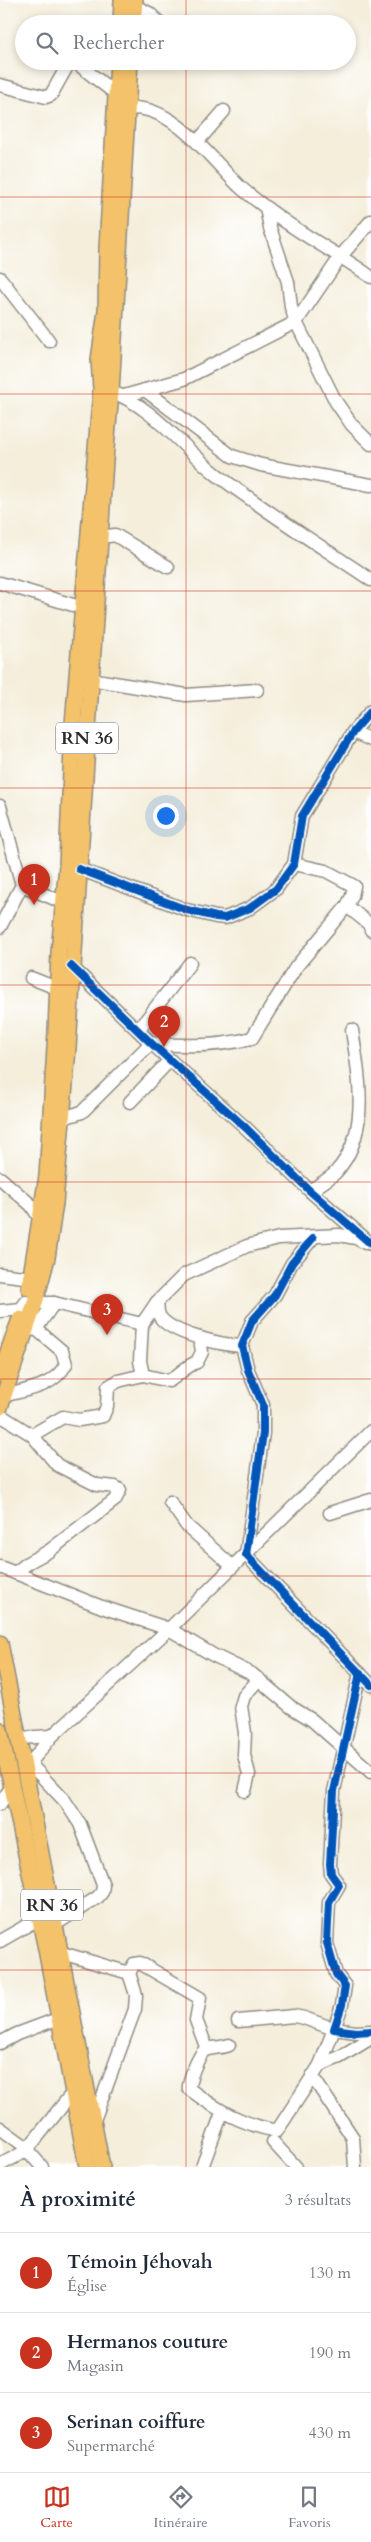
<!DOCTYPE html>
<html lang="fr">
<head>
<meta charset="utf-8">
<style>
  :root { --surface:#fff; --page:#f6f6f7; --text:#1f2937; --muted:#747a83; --line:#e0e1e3; --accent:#c8321e }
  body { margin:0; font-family:Cardo,serif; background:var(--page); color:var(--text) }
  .you { position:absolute; left:165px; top:815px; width:18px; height:18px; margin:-12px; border:4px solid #fff; border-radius:50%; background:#1a73e8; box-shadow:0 0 0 8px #1a73e833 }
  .badge { display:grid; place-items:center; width:32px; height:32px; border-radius:50%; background:var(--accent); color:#fff; font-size:16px; font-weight:700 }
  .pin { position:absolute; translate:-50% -41px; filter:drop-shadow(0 1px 2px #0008) }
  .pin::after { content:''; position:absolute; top:26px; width:18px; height:15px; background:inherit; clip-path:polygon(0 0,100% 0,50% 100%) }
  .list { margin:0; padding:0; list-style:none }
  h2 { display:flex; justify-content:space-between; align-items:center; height:65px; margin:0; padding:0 20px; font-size:21px }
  h2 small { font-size:16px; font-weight:400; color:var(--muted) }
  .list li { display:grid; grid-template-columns:32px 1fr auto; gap:15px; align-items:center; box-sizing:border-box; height:80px; padding:0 20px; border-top:1px solid var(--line) }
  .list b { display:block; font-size:19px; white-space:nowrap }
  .list p { margin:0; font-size:16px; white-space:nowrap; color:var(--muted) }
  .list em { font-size:16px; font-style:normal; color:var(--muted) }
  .icon { flex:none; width:28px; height:28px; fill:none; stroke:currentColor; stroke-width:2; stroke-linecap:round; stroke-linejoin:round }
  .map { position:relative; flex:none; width:371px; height:2167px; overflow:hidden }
  .search { position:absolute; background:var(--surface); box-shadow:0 2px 8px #0003; left:15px; right:15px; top:15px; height:55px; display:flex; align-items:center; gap:12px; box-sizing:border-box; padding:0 18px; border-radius:28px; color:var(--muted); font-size:19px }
  .sheet { height:305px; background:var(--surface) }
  nav { display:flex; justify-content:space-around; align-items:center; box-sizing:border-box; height:70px; border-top:1px solid var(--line); background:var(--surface); font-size:14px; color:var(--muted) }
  nav a { display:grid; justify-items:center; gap:2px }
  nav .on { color:var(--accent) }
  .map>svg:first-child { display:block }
</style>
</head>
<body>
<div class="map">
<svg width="371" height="2167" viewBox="0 0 371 2167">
  <rect width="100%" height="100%" fill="#fff"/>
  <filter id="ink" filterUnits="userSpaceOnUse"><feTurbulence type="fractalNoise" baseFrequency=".02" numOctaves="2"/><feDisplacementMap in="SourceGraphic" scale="10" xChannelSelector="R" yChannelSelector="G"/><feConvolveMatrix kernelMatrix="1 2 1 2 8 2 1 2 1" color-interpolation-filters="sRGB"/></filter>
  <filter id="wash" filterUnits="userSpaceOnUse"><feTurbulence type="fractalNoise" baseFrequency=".0096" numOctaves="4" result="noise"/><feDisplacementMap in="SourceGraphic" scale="20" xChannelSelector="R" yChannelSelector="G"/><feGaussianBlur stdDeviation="1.12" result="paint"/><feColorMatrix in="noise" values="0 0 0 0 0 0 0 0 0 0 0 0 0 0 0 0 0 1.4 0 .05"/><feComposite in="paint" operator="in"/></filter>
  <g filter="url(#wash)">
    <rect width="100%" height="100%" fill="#f4eedb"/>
  </g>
  <g filter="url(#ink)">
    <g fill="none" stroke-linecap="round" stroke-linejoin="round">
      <g stroke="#908c83" stroke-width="15">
        <g id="minor">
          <path d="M135,6L149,13L161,24"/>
          <path d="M74,61L116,94"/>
          <path d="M0,85L46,97L51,95L70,61"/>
          <path d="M127,109C170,101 212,160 239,186C249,195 261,204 272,212C303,236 339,254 371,277"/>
          <path d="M198,141L224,111"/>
          <path d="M266,207L270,228L288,282L291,307L296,322L336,402L352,425L371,444"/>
          <path d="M0,278L49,341"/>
          <path d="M145,390L232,456L261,465L371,485"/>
          <path d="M111,392C149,403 185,450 216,474C266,512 319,545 371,580"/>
          <path d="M124,396L184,379L296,322L341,256L371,221"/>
          <path d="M101,537L115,535L168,567"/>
          <path d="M0,583L83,608"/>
          <path d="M90,679L186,695L257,690"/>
          <path d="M353,732L371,740"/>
          <path d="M0,806L22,885L0,927"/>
          <path d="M294,864L326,871L354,886L352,896L347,906L369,924L371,930"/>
          <path d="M79,869L187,910L216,917L225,918L250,908L276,889L294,864L302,816L353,732L371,711"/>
          <path d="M22,885L62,902"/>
          <path d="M71,966L151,1043L246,1128L310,1191L371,1244"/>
          <path d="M31,978L59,989"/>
          <path d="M139,1029L190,963"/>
          <path d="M130,1102L170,1060"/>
          <path d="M63,1118L82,1112L151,1043C186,1047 218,1047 252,1038L296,967L347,906"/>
          <path d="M0,1178L31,1205L41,1220"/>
          <path d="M310,1191C318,1185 328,1180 335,1173C371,1135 359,1077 352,1030"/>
          <path d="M313,1238L292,1263L275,1295L252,1321L242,1346L248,1370L263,1405V1433L246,1555L371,1685"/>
          <path d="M0,1274L32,1278"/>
          <path d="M157,1302C158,1307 157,1313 160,1317C172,1334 222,1345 242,1346"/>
          <path d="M35,1303H54L142,1324L140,1361L143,1375L169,1381C181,1374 184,1367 197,1362L202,1352L200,1338"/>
          <path d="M0,1311L21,1309L26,1302"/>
          <path d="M142,1324L157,1302L184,1275L247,1246L279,1238L339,1235L356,1238L365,1243"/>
          <path d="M29,1330L36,1329L54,1303"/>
          <path d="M3,1396C28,1389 53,1388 66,1364L62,1351L36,1329"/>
          <path d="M0,1417L5,1418L32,1435L57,1465L97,1485L115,1487L120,1490L115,1500L49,1551L29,1562L15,1573"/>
          <path d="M32,1435L63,1417L79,1420L103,1416L107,1406L108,1387L118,1381L143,1375"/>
          <path d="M170,1502L187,1526L232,1566"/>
          <path d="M330,1513L371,1500"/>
          <path d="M0,1567L102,1607L169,1629L213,1655L252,1674L291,1707L312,1720L371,1772"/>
          <path d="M360,1673L334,1791L330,1864L331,1874L339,1885L329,1902L327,1943L336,1974L345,1986L342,2005L334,2029L356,2032L371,2031"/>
          <path d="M19,1738L52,1736"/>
          <path d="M29,1763L65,1801L80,1824L103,1885L102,1892L98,1897L56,1924"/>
          <path d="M26,1768L52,1736L169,1629L371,1431"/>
          <path d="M245,1791L249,1774L244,1755L245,1733L241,1706L244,1696L259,1679"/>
          <path d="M0,1804L12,1786"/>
          <path d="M0,1941L40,1918"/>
          <path d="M62,1953L129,1973L136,1995L135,2009L93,2123"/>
          <path d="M129,1973L134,1964L140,1963L200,1998L196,2020L207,2049"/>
          <path d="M0,2043L17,2034L60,2018"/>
          <path d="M229,2045C222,2048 212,2047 205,2050C199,2054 187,2083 189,2089C219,2111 241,2124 277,2131L320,2065L334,2029L304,2018L294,2016L238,2021"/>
          <path d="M320,2065L340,2057L371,2038"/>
          <path d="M312,2076L353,2138L355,2167"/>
          <path d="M0,2128L22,2144L42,2167"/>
          <path d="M273,2142L296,2167"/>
          <path d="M0,2165L26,2151L74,2091"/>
          <path d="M202,2167L222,2113"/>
        </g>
      </g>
      <g stroke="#908c83" stroke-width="18">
        <g id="major">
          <path d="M121,24L122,0"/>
          <path d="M133,24L135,0"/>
          <path d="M29,1288L47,1176L56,1032L59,952L67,865L73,724L101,389L99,360L106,311L107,248L118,61"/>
          <path d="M0,1374L20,1319"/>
          <path d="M0,1407L35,1303L47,1258L55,1203L68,1048L105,460L111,392L130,61"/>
          <path d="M0,1643L102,2167"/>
          <path d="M0,1730L46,1949L87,2167"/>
        </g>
      </g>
      <use href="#minor" stroke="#fff" stroke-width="12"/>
      <use href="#major" stroke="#f3c26a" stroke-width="15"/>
      <g stroke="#fff" stroke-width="11">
        <g id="cycleway">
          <path d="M79,869L187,910L216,917L225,918L250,908L276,889L294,864L302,816L353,732L371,711"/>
          <path d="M71,966L151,1043L246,1128L310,1191L371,1244"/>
          <path d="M313,1238L292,1263L275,1295L252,1321L242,1346L248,1370L263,1405V1433L246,1555L371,1685"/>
          <path d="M360,1673L334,1791L330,1864L331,1874L339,1885L329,1902L327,1943L336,1974L345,1986L342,2005L334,2029L356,2032L371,2031"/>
        </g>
      </g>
      <use href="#cycleway" stroke="#0057b8" stroke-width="8"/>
    </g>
  </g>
  <path fill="none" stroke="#c8321e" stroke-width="1" stroke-opacity="0.55" d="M186,0V24M186,61V2167M0,197H371M0,394H371M0,591H371M0,788H371M0,985H371M0,1182H371M0,1379H371M0,1576H371M0,1773H371M0,1970H371"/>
  <g text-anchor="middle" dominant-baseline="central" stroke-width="4" stroke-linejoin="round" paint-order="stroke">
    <g fill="#fff" stroke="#6b6b6b" stroke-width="1">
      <rect x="56" y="722.5" width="62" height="31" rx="4"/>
      <rect x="21" y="1889.5" width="62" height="31" rx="4"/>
    </g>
    <g font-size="18" font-weight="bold" fill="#2b2b2b">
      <text x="87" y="738">RN 36</text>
      <text x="52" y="1905">RN 36</text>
    </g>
  </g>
</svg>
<div class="you"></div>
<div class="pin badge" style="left:34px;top:905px">1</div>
<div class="pin badge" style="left:164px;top:1047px">2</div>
<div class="pin badge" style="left:107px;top:1335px">3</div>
<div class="search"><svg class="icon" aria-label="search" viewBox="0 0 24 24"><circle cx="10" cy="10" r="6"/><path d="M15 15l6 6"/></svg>Rechercher</div>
</div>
<section class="sheet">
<h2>À proximité<small>3 résultats</small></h2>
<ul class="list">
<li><span class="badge">1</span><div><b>Témoin Jéhovah</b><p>Église</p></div><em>130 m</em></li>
<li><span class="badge">2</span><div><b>Hermanos couture</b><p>Magasin</p></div><em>190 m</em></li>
<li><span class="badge">3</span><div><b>Serinan coiffure</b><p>Supermarché</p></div><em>430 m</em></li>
</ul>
</section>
<nav>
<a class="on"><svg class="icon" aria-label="map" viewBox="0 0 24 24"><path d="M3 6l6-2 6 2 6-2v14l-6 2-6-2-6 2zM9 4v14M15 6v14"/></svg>Carte</a>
<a><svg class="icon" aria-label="directions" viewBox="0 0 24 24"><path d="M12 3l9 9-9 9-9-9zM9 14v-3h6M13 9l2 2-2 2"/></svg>Itinéraire</a>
<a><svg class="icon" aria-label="saved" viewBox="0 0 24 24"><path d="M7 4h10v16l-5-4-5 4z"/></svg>Favoris</a>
</nav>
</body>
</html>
